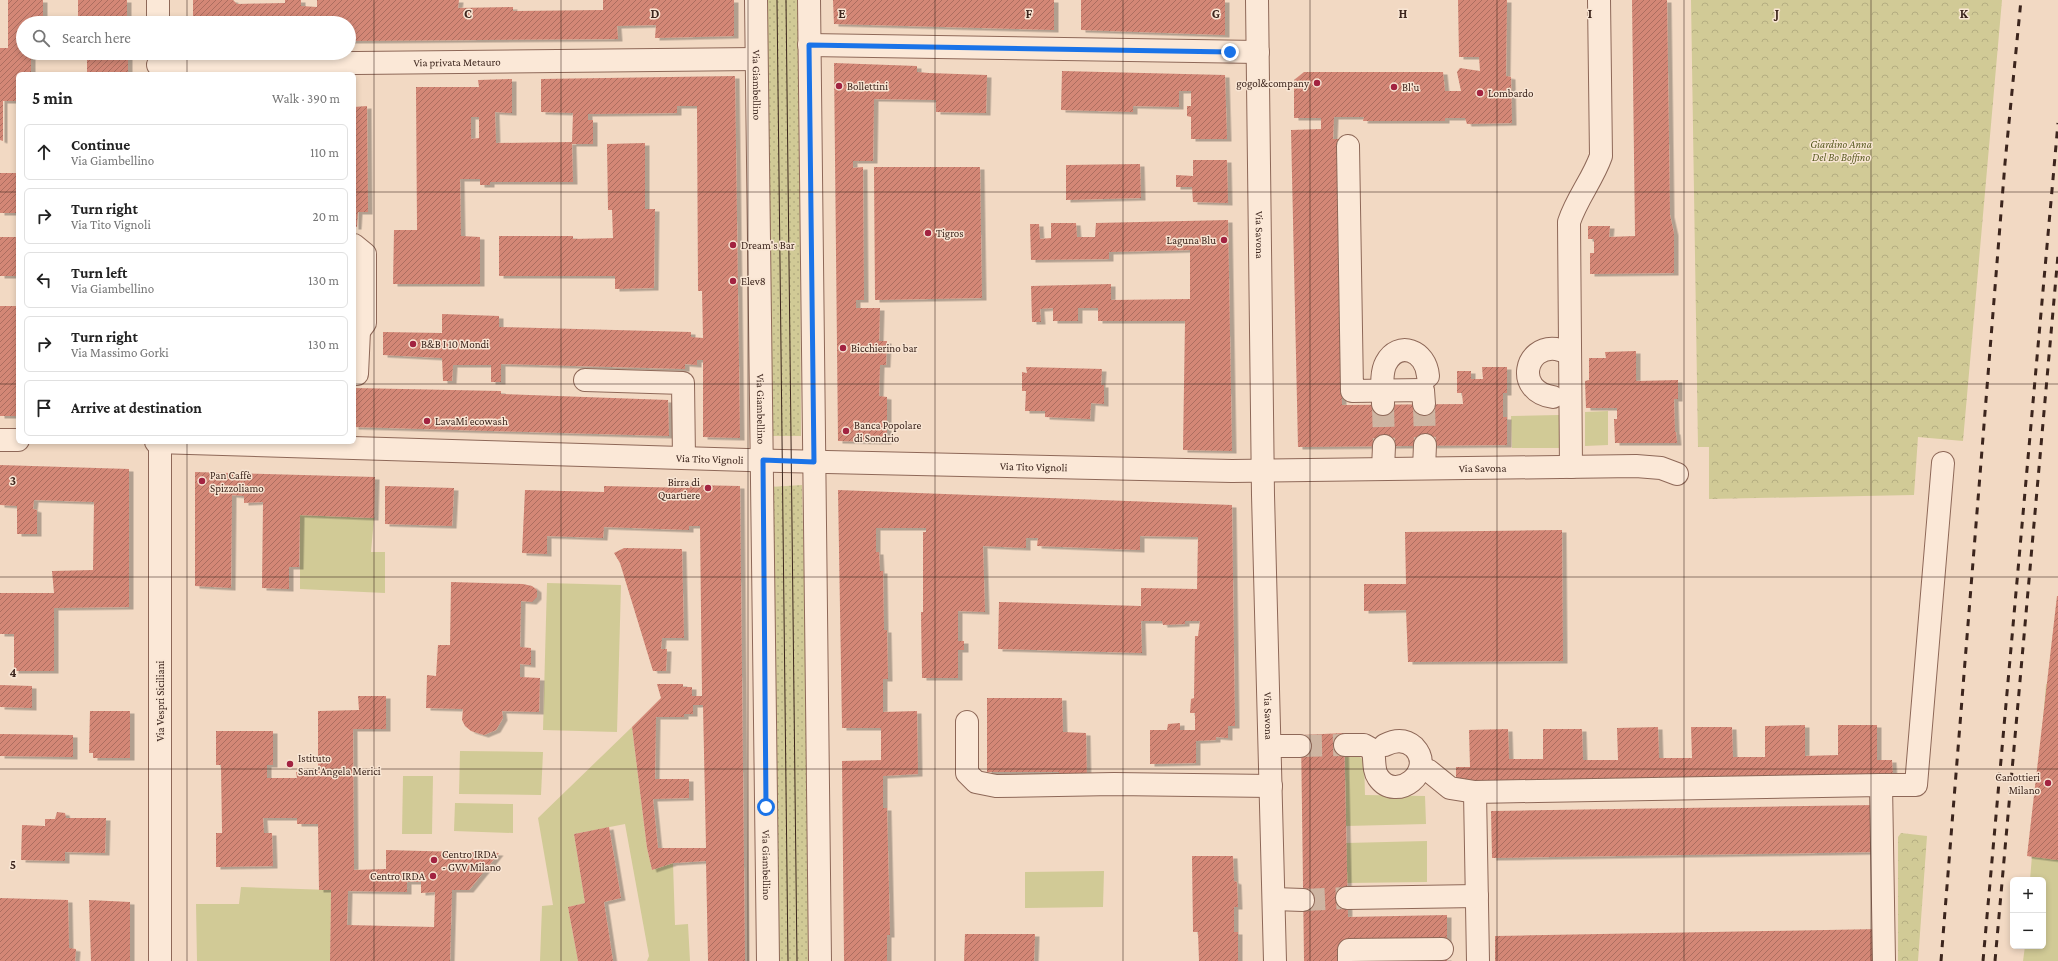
<!DOCTYPE html>
<html lang="en">
<head>
<meta charset="utf-8">
<style>
  :root { --surface:#fff; --page:#f2f2f2; --text:#222; --muted:#767676; --line:#e0e0e0 }
  body { margin:0; font-family:"Crimson Pro",serif; background:var(--page); color:var(--text) }
  .controls { position:absolute; right:12px; bottom:12px; display:grid; overflow:hidden; border-radius:6px; box-shadow:0 2px 6px #0003 }
  .controls button { width:36px; height:36px; display:grid; place-items:center; padding:0; border:0; border-bottom:1px solid var(--line); background:var(--surface); color:var(--text); font:20px sans-serif }
  .stop { position:absolute; width:12px; height:12px; margin:-9px; border:3px solid #1a73e8; border-radius:50%; background:#fff }
  .stop.end { background:#1a73e8; border-color:#fff; box-shadow:0 1px 4px #0008 }
  .list { margin:0; padding:0; list-style:none }
  h2 { display:flex; justify-content:space-between; align-items:center; height:52px; margin:0; padding:0 16px; font-size:17px }
  h2 small { font-size:13px; font-weight:400; color:var(--muted) }
  .list li { display:grid; grid-template-columns:26px 1fr auto; gap:12px; align-items:center; box-sizing:border-box; height:56px; margin:0 8px 8px; padding:0 8px; border:1px solid var(--line); border-radius:6px }
  .list b { display:block; font-size:15px; white-space:nowrap }
  .list p { margin:0; font-size:13px; white-space:nowrap; color:var(--muted) }
  .list em { font-size:13px; font-style:normal; color:var(--muted) }
  .icon { flex:none; width:22px; height:22px; fill:none; stroke:currentColor; stroke-width:2; stroke-linecap:round; stroke-linejoin:round }
  .map { position:relative; flex:none; width:2058px; height:961px; overflow:hidden }
  .search { position:absolute; background:var(--surface); box-shadow:0 2px 6px #0003; left:16px; top:16px; width:340px; height:44px; display:flex; align-items:center; gap:10px; box-sizing:border-box; padding:0 14px; border-radius:22px; color:var(--muted); font-size:15px }
  .panel { position:absolute; background:var(--surface); box-shadow:0 2px 6px #0003; left:16px; top:72px; width:340px; height:372px; border-radius:6px }
  .map>svg:first-child { display:block }
</style>
</head>
<body>
<div class="map">
<svg width="2058" height="961" viewBox="0 0 2058 961">
  <defs>
    <pattern id="park-crowns" width="20" height="18" patternUnits="userSpaceOnUse"><rect width="20" height="18" fill="#d1ca96"/><path d="M2 6a3 3 0 1 1 6 0M12 15a3 3 0 1 1 6 0" fill="none" stroke="#b4ad81"/></pattern>
    <pattern id="garden-dots" width="8" height="8" patternUnits="userSpaceOnUse"><rect width="8" height="8" fill="#d1ca96"/><path d="M2 2h.1M6 6h.1" fill="none" stroke="#b4ad81" stroke-width="1.8" stroke-linecap="round"/></pattern>
    <pattern id="building-hatch" width="6" height="6" patternUnits="userSpaceOnUse"><rect width="6" height="6" fill="#d38776"/><path d="M-1 1l2-2M0 6l6-6M5 7l2-2" fill="none" stroke="#ac6e60"/></pattern>
    <filter id="shadow"><feDropShadow dx="4.5" dy="2.5" stdDeviation="0" flood-color="#0004"/></filter>
  </defs>
  <rect width="100%" height="100%" fill="#f2d9c3"/>
  <g fill="#d1ca96">
    <path d="M1608,411V445L1585,446V412Z"/>
    <path d="M1559,415V448H1512L1511,416Z"/>
    <path d="M300,515L374,518L371,552H385V593L300,589Z"/>
    <path d="M547,583L621,585L617,732L543,730Z"/>
    <path d="M2046,684L2058,686V961H2023L2025,946H2043V880H2030Z"/>
    <path d="M632,727L647,848L652,870L673,863L675,925L688,924L690,961H647L649,956L625,824L574,834L585,903L568,907L578,961H540L542,906L553,905L538,818Z"/>
    <path d="M460,751L543,752L541,795L459,794Z"/>
    <path d="M1357,755L1364,760L1365,795L1425,796L1426,824L1346,826L1345,756Z"/>
    <path d="M403,776H433L432,834H402Z"/>
    <path d="M455,803L513,804V833L454,831Z"/>
    <path d="M1427,841V882L1347,883L1346,843Z"/>
    <path d="M1104,871L1103,907L1025,908V872Z"/>
    <path d="M241,887L331,890L330,961H197L196,904H239Z"/>
  </g>
  <g fill="url(#park-crowns)">
    <path d="M1691,0H2002L1963,441L1918,437L1914,495L1709,499V447H1698Z"/>
    <path d="M1901,833L1927,836L1918,961H1898V837Z"/>
  </g>
  <g fill="url(#garden-dots)">
    <path d="M766,0H799L801,436H770Z"/>
    <path d="M802,485L812,961H773L770,487Z"/>
  </g>
  <g fill="url(#building-hatch)" fill-rule="evenodd" filter="url(#shadow)">
    <path d="M8,0H43V23H23V53H31V74H18V101H3V141L0,140V48H8Z"/>
    <rect x="78" y="0" width="49" height="23"/>
    <path d="M193,0H233L237,4L285,3V0H301V6L317,7V0H459L458,8L513,7V11L603,10V0H734V36L655,38L656,25L617,26L618,39L349,41V23H193Z"/>
    <path d="M833,0H1054V30L834,24Z"/>
    <path d="M1081,0H1225V35L1081,30Z"/>
    <path d="M1458,0H1507L1506,76L1511,77L1512,123L1467,124L1465,118H1445V121H1363L1364,117H1334L1333,139H1341L1342,405L1463,404L1462,393H1457V371H1471V379H1483L1482,367H1507V393H1503V417H1507V445L1298,447L1291,130L1321,129V118H1294V80L1304,72H1443L1445,91H1461L1457,72L1460,68L1480,71L1479,57H1459Z"/>
    <path d="M1632,0H1667L1670,215L1674,233V273L1590,274V253H1594V239H1588V226H1610L1609,237L1635,236Z"/>
    <rect x="87" y="53" width="41" height="21"/>
    <path d="M834,63L917,66V72L929,73L987,75L986,113L936,112V100L874,99L873,161H853V168L863,167L864,300H856V308H880L879,341H887L886,365H880L879,396L887,397V442L838,441Z"/>
    <path d="M1062,71L1225,75L1227,139H1191V117L1187,116V106H1191V91H1179V107L1133,106V112L1061,110Z"/>
    <path d="M735,76L740,438L703,437V360H697V365L685,364V369L501,364V382H491V365H453L452,381H443L442,358L383,355V332L442,333V314L499,316V327L691,332V337L703,338L702,291H698L697,106H677V113L588,114V120H593V144H572L573,182H490V185H480V179H460L461,236L480,237V284H393L394,230H417L416,87H479L478,80L512,79V113L495,112L496,143L572,142L573,113L541,112V79ZM471,117H479V138L471,139Z"/>
    <path d="M367,106L368,212H358L357,227H354V107Z"/>
    <path d="M645,143V209H655L654,288L615,289V276H499V236H573V239L613,238L612,210H608L607,144Z"/>
    <path d="M1193,160H1227L1228,203L1193,202L1192,187H1176V175L1193,176Z"/>
    <path d="M1140,164L1141,198L1066,200V165Z"/>
    <path d="M874,167H980L982,298L875,300Z"/>
    <rect x="0" y="173" width="18" height="40"/>
    <path d="M1228,220L1232,451L1183,450L1185,321H1098V308H1078V321H1053V308L1040,309L1041,322H1032L1031,286L1111,284V300L1190,299V250L1109,252V259L1031,260L1030,224H1039L1040,239L1051,238V223H1076L1077,237H1095L1096,223Z"/>
    <rect x="0" y="237" width="18" height="39"/>
    <rect x="0" y="306" width="18" height="110"/>
    <path d="M1636,351V381L1678,380V399H1674L1675,432H1676L1677,443H1615L1614,419H1617V408H1586L1585,381L1589,380V358H1606L1605,352Z"/>
    <path d="M1026,367L1102,369L1101,385H1104V404L1091,403L1090,419L1045,417V411H1025L1026,391H1022V372L1027,373Z"/>
    <path d="M354,388L501,391V394L668,400L669,436L354,427Z"/>
    <path d="M0,465L129,469V607L54,608V671H14V634H0V593H54L52,571L93,570L94,502L34,500L33,509L37,510V534H17V506L0,505Z"/>
    <path d="M195,472L375,477L374,518L300,515L299,567H289V589L262,588L263,502L244,503V496L232,495L231,588L195,586Z"/>
    <path d="M690,485L740,486L745,961H708L706,861L673,863L652,870L647,848L632,727L661,698L657,684H683V687H692V696H702L700,526H689V530L604,527L603,538L547,536V554L522,553L525,490L604,492V486L690,488ZM693,705H703L706,848H658L653,799L689,798V779H655L656,717H684V714H693Z"/>
    <path d="M385,486L454,488L452,526L385,524Z"/>
    <path d="M838,490L1232,505L1235,726H1228V738L1216,737V740L1196,741V763L1150,764V730H1167L1168,724L1180,723V730H1195V713H1190L1191,699L1194,698L1195,636H1198L1200,621H1185V624L1163,625L1162,621H1141L1142,653L998,649L999,602L1141,606V588L1197,589L1198,537L1140,536V550L1037,546L1038,538H1026V548L983,546L985,612L958,611V641H964V650H958V678H922L921,612H923V532H926V528H876V552H879L880,571H883L884,630H887L888,679H883V712L917,711L918,774L883,776V808H887L890,935H887V961H844L842,761L881,760V728H842Z"/>
    <path d="M1562,530L1563,661L1408,662L1406,610L1364,611V584H1406L1405,532Z"/>
    <path d="M624,548L682,549L684,638H662L661,649H667L666,671H653L620,563L614,553Z"/>
    <path d="M451,582L523,584L532,586L537,590V597L532,602L521,601L520,647L531,648V665L520,664V677L540,678L539,712L502,711L503,718L496,730L484,735L471,731L465,726L462,720L463,709L426,708L427,675L436,676L438,645H450Z"/>
    <path d="M2057,596H2058V860L2027,856Z"/>
    <path d="M0,685L32,686V708L0,707Z"/>
    <path d="M358,696H386V729H353L354,870L386,869V850L499,853L469,890H452L450,961H330L331,890H319L318,824H297V818H263L264,833H272L273,866L216,867V833H222L221,765H216V731H273V765H267V778H297L296,772H318V711L359,710ZM407,882H421V893L435,892L434,927L347,925L348,891L407,892Z"/>
    <path d="M987,698H1062L1063,732L1086,733L1087,783L1059,784V772H987Z"/>
    <path d="M90,711H130V758H93V753H89Z"/>
    <path d="M1805,725V756L1838,755V725H1877V760H1892L1893,776L1456,782V767H1470L1469,730L1508,729L1509,759H1543V729H1582L1583,760H1618L1617,728L1658,727L1659,758H1692L1691,727H1732L1733,757H1765V726Z"/>
    <path d="M1344,733L1348,917L1447,915V942L1341,943V961H1304L1301,735Z"/>
    <path d="M0,734L73,735V757L0,756Z"/>
    <path d="M1876,805L1877,852L1492,858L1491,811Z"/>
    <path d="M57,812L65,813L66,818H106L105,853L65,852V861L21,860L22,825L45,826V819H55Z"/>
    <path d="M609,827L621,898L604,902L613,961H578L568,907L585,903L574,834Z"/>
    <path d="M1192,856H1233L1234,881L1237,882L1238,907H1234V932H1238V961H1199L1198,932H1193Z"/>
    <path d="M0,898L68,900L69,948L76,949L75,961H0Z"/>
    <path d="M89,900L130,902V961H91Z"/>
    <path d="M1880,929V961H1495V936Z"/>
    <path d="M965,934H1035L1034,961H964Z"/>
    <path d="M1447,958V961H1370V960Z"/>
  </g>
  <g fill="none" stroke-linecap="round" stroke-linejoin="round">
    <g stroke="#ceb5a2" stroke-width="22" stroke-dasharray="22 11" stroke-linecap="butt">
      <path d="M1424,404L1425,445"/>
      <path d="M1383,405L1384,446"/>
      <path d="M1300,746L1345,745"/>
      <path d="M1303,900L1347,898"/>
    </g>
    <g stroke="#8e6858" stroke-width="24">
      <g id="minor">
        <path d="M158,0V23"/>
        <path id="s1" d="M756,0L768,961"/>
        <path d="M809,0L820,961"/>
        <path id="s2" d="M1257,0L1263,495L1275,961"/>
        <path d="M809,45L1258,52"/>
        <path id="s3" d="M158,65L756,59"/>
        <path d="M1348,146L1352,391L1423,390L1424,404"/>
        <path d="M354,245L365,254V323L359,331"/>
        <path d="M354,331H359L357,374H354"/>
        <path d="M585,380L683,383L684,458"/>
        <path d="M1553,397C1514,391 1525,345 1556,349C1561,350 1566,352 1570,354"/>
        <path d="M1383,404C1383,392 1380,374 1386,363C1398,340 1426,350 1428,376"/>
        <path d="M0,440H18"/>
        <path id="s4" d="M156,442L782,461L1232,471L1636,466L1661,468L1677,474"/>
        <path d="M160,442V961"/>
        <path d="M1571,467L1569,222C1577,198 1593,179 1601,156L1599,0"/>
        <path d="M1424,468L1425,445"/>
        <path d="M1383,469L1384,446"/>
        <path d="M967,722V773L976,782L996,786L1114,784L1271,786"/>
        <path d="M1345,745H1364L1373,750C1375,759 1373,770 1378,777C1396,804 1437,771 1414,747C1405,739 1395,740 1385,745"/>
        <path d="M1270,746H1300"/>
        <path d="M1421,769L1429,771L1450,788L1475,792L1881,785L1884,961"/>
        <path d="M1881,785H1916L1943,463"/>
        <path d="M1475,792L1478,961"/>
        <path d="M1347,898L1477,896"/>
        <path d="M1274,899L1303,900"/>
        <path d="M1349,961V950L1442,949"/>
      </g>
    </g>
    <use href="#minor" stroke="#fbe8d7" stroke-width="22"/>
    <g stroke="#3c251d" stroke-width="1">
      <path d="M777,0L788,961"/>
      <path d="M786,0L797,961"/>
    </g>
    <g stroke="#3c251d" stroke-width="3" stroke-dasharray="7 7" stroke-linecap="butt">
      <path d="M1941,961L2005,163L2021,0"/>
      <path d="M1983,961L2058,123"/>
      <path d="M1995,961L2058,255"/>
    </g>
  </g>
  <g fill="none" stroke-linecap="round" stroke-linejoin="round">
    <path stroke="#1a73e8" stroke-width="5" d="M766,807L763,460L814,462L809,45L1230,52"/>
  </g>
  <path fill="none" stroke="#3c251d" stroke-width="1" stroke-opacity="0.55" d="M187,0V23M374,0V961M561,0V961M748,0V961M935,0V961M1123,0V961M1310,0V961M1497,0V961M1684,0V961M1871,0V961M187,53V74M0,192H18M354,192H2058M0,384H18M354,384H2058M187,442V961M0,577H2058M0,769H2058"/>
  <g fill="#a22341" stroke="#f8e5d3" stroke-width="1.5">
    <circle cx="1317" cy="83" r="4"/>
    <circle cx="839" cy="86" r="4"/>
    <circle cx="1394" cy="87" r="4"/>
    <circle cx="1480" cy="93" r="4"/>
    <circle cx="928" cy="233" r="4"/>
    <circle cx="1224" cy="240" r="4"/>
    <circle cx="733" cy="245" r="4"/>
    <circle cx="733" cy="281" r="4"/>
    <circle cx="413" cy="344" r="4"/>
    <circle cx="843" cy="348" r="4"/>
    <circle cx="427" cy="421" r="4"/>
    <circle cx="846" cy="431" r="4"/>
    <circle cx="202" cy="481" r="4"/>
    <circle cx="708" cy="488" r="4"/>
    <circle cx="290" cy="764" r="4"/>
    <circle cx="2048" cy="783" r="4"/>
    <circle cx="434" cy="860" r="4"/>
    <circle cx="433" cy="876" r="4"/>
  </g>
  <g text-anchor="middle" dominant-baseline="central" stroke-width="3" stroke-linejoin="round" paint-order="stroke">
    <g font-size="11" fill="#3c251d" stroke="#f8e5d3">
      <text stroke="none"><textPath href="#s3" startOffset="299">Via privata Metauro</textPath></text>
      <text stroke="none"><textPath href="#s1" startOffset="85">Via Giambellino</textPath></text>
      <text stroke="none"><textPath href="#s2" startOffset="235">Via Savona</textPath></text>
      <text stroke="none"><textPath href="#s1" startOffset="409">Via Giambellino</textPath></text>
      <text stroke="none"><textPath href="#s4" startOffset="554">Via Tito Vignoli</textPath></text>
      <text stroke="none"><textPath href="#s4" startOffset="878">Via Tito Vignoli</textPath></text>
      <text stroke="none"><textPath href="#s4" startOffset="1327">Via Savona</textPath></text>
      <text transform="translate(160 701) rotate(-90)">Via Vespri Siciliani</text>
      <text stroke="none"><textPath href="#s2" startOffset="716">Via Savona</textPath></text>
      <text stroke="none"><textPath href="#s1" startOffset="865">Via Giambellino</textPath></text>
    </g>
    <g font-size="11" fill="#3c251d" stroke="#f8e5d3" text-anchor="start">
      <text x="1309" y="83" text-anchor="end">gogol&amp;company</text>
      <text x="847" y="86">Bollettini</text>
      <text x="1402" y="87">Bl'u</text>
      <text x="1488" y="93">Lombardo</text>
      <text x="936" y="233">Tigros</text>
      <text x="1216" y="240" text-anchor="end">Laguna Blu</text>
      <text x="741" y="245">Dream's Bar</text>
      <text x="741" y="281">Elev8</text>
      <text x="421" y="344">B&amp;B I 10 Mondi</text>
      <text x="851" y="348">Bicchierino bar</text>
      <text x="435" y="421">LavaMi ecowash</text>
      <text x="854" y="425">Banca Popolare<tspan x="854" dy="13">di Sondrio</tspan></text>
      <text x="210" y="475">Pan Caffè<tspan x="210" dy="13">Spizzoliamo</tspan></text>
      <text x="700" y="482" text-anchor="end">Birra di<tspan x="700" dy="13">Quartiere</tspan></text>
      <text x="298" y="758">Istituto<tspan x="298" dy="13">Sant'Angela Merici</tspan></text>
      <text x="2040" y="777" text-anchor="end">Canottieri<tspan x="2040" dy="13">Milano</tspan></text>
      <text x="442" y="854">Centro IRDA<tspan x="442" dy="13">- GVV Milano</tspan></text>
      <text x="425" y="876" text-anchor="end">Centro IRDA</text>
    </g>
    <g font-size="11" font-style="italic" fill="#595b22" stroke="#f8e5d3">
      <text x="1841" y="144">Giardino Anna<tspan x="1841" dy="13">Del Bo Boffino</tspan></text>
    </g>
  </g>
  <g font-size="13" text-anchor="middle" font-weight="bold" fill="#3c251d" stroke="#f8e5d3" stroke-width="3" stroke-linejoin="round" paint-order="stroke">
    <text x="468" y="18">C</text>
    <text x="655" y="18">D</text>
    <text x="842" y="18">E</text>
    <text x="1029" y="18">F</text>
    <text x="1216" y="18">G</text>
    <text x="1403" y="18">H</text>
    <text x="1590" y="18">I</text>
    <text x="1777" y="18">J</text>
    <text x="1964" y="18">K</text>
    <text x="13" y="485">3</text>
    <text x="13" y="677">4</text>
    <text x="13" y="869">5</text>
  </g>
</svg>
<div class="controls">
<button>+</button>
<button>−</button>
</div>
<div class="stop" style="left:766px;top:807px"></div>
<div class="stop end" style="left:1230px;top:52px"></div>
<div class="search"><svg class="icon" aria-label="search" viewBox="0 0 24 24"><circle cx="10" cy="10" r="6"/><path d="M15 15l6 6"/></svg>Search here</div>
<section class="panel">
<h2>5 min<small>Walk · 390 m</small></h2>
<ul class="list">
<li><svg class="icon" aria-label="ahead" viewBox="0 0 24 24"><path d="M12 20V5M6 11l6-6 6 6"/></svg><div><b>Continue</b><p>Via Giambellino</p></div><em>110 m</em></li>
<li><svg class="icon" aria-label="right" viewBox="0 0 24 24"><path d="M7 20v-9h11M14 6l5 5-5 5"/></svg><div><b>Turn right</b><p>Via Tito Vignoli</p></div><em>20 m</em></li>
<li><svg class="icon" aria-label="left" viewBox="0 0 24 24"><path d="M17 20v-9H6M10 6l-5 5 5 5"/></svg><div><b>Turn left</b><p>Via Giambellino</p></div><em>130 m</em></li>
<li><svg class="icon" aria-label="right" viewBox="0 0 24 24"><path d="M7 20v-9h11M14 6l5 5-5 5"/></svg><div><b>Turn right</b><p>Via Massimo Gorki</p></div><em>130 m</em></li>
<li><svg class="icon" aria-label="arrive" viewBox="0 0 24 24"><path d="M6 21V4h12l-3 4 3 4H6"/></svg><div><b>Arrive at destination</b></div></li>
</ul>
</section>
</div>
</body>
</html>
